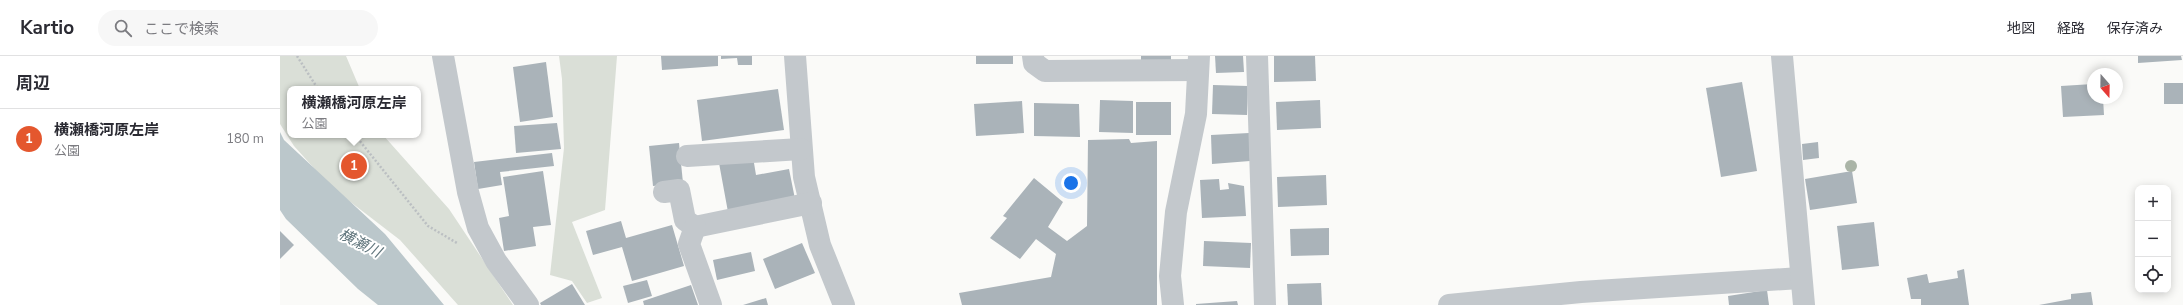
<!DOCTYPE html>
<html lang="ja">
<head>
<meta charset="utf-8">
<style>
  :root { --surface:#fff; --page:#f7f7f7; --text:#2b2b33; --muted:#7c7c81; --line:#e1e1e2; --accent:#e4572e }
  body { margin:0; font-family:"Nunito Sans","Noto Sans JP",sans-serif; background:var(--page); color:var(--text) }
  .controls { position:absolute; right:12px; bottom:12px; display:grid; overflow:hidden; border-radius:8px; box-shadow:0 2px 10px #0003 }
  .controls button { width:36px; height:36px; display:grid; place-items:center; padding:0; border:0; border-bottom:1px solid var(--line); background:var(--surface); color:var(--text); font:20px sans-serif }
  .compass { position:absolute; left:1807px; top:12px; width:36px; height:36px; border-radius:50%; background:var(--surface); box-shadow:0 2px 10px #0003; rotate:160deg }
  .you { position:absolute; left:791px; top:127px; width:14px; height:14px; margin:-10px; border:3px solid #fff; border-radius:50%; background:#1a73e8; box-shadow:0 0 0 6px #1a73e833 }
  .badge { display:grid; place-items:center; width:26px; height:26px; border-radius:50%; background:var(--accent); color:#fff; font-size:13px; font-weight:700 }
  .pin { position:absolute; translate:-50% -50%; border:2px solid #fff; box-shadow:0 1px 4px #0006 }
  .popup { position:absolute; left:7px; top:30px; width:134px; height:52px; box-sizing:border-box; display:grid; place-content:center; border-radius:8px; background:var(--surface); filter:drop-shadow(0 1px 3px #0005); font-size:13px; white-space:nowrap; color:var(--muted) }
  .popup b { font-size:15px; color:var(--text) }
  .popup::after { content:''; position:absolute; left:50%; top:100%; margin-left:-8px; border:8px solid transparent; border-top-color:var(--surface) }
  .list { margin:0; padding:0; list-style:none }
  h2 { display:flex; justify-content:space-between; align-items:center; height:52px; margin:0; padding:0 16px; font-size:17px }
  h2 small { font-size:13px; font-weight:400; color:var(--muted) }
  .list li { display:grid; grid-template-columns:26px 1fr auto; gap:12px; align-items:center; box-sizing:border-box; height:60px; padding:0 16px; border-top:1px solid var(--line) }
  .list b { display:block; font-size:15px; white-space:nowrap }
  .list p { margin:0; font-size:13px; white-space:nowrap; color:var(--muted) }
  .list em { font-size:13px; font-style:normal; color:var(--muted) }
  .icon { flex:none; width:22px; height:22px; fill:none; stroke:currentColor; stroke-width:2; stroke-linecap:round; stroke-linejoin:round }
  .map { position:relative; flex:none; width:1903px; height:249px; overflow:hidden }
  header { display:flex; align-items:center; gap:24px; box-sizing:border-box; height:56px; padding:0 20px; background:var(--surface); border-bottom:1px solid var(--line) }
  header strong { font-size:19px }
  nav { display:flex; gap:22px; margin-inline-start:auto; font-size:14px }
  .search { width:280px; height:36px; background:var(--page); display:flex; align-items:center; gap:10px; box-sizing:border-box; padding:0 14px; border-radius:22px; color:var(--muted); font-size:15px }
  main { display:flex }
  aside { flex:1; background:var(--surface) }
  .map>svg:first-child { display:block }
</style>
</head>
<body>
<header>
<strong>Kartio</strong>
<div class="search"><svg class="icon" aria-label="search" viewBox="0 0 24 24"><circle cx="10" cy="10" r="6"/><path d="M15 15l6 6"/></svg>ここで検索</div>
<nav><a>地図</a><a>経路</a><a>保存済み</a></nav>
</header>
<main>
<aside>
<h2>周辺<small></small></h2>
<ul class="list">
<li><span class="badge">1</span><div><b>横瀬橋河原左岸</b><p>公園</p></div><em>180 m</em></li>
</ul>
</aside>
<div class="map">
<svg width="1903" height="249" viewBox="0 0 1903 249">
  <rect width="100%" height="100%" fill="#fafaf8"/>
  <g fill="#dadfd7">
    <path d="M0,0H66L80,33H10V79H103L169,153L233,249H178L120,184L51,131L14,90L0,68Z"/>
    <path d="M279,0H337L325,154L292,166L322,242L307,247L292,225L270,219L284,92L282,23Z"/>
  </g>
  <path fill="#bbc7cb" d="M0,76L4,84L105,178L164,249H98L78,233L6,163L0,154Z"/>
  <g fill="#aab3b9">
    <path d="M381,0H438V10L382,14Z"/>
    <path d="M441,0H472V9H458L457,2L441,3Z"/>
    <rect x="696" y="0" width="37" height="8"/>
    <rect x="861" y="0" width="30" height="5"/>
    <path d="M935,0H963L964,16L936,17Z"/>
    <path d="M994,0H1035L1036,25L994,26Z"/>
    <path d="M1858,0H1901L1902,4L1858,7Z"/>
    <path d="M266,6L273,61L240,66L233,11Z"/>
    <path d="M1462,26L1477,115L1441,121L1426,32Z"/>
    <rect x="1884" y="27" width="19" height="21"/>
    <path d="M1813,28V42H1823L1824,59L1783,61L1781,30Z"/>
    <path d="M933,29L968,30L967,59L932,58Z"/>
    <path d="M498,33L504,74L422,85L417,44Z"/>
    <path d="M820,44L853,45V77L819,76Z"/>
    <path d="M1040,44L1041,72L997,74L996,46Z"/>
    <path d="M742,45L744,77L696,80L694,48Z"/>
    <rect x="856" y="46" width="35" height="33"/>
    <path d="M754,47L799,48L800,81L754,80Z"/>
    <path d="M277,67L281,93L236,97L234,70Z"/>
    <path d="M969,77L970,105L932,108L931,79Z"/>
    <path d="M849,83L851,87L877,85V249H682L679,237L771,221L776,198L756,183L740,203L710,182L727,162L723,160L754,122L783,146L768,171L787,185L807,170L808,84Z"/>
    <path d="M1538,86L1539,102L1523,104L1522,88Z"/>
    <path d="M399,87L403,127L373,130L369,90Z"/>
    <path d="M272,97L274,110L220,116L222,129L198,133L194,106Z"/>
    <path d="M473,101L476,119L509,113L515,143L448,156L439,107Z"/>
    <path d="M263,115L271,169L253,171L256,190L224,195L219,162L229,160L223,121Z"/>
    <path d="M1572,115L1577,147L1530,154L1525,123Z"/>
    <path d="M1046,119L1047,149L998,151L997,121Z"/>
    <path d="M939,123L940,134L949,133L948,127L964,130L966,160L922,162L920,124Z"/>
    <path d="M341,165L346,182L392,169L404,210L352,225L342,191L313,199L306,175Z"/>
    <path d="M1594,166L1599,210L1562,214L1557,170Z"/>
    <path d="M1049,172V199L1011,200L1010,173Z"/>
    <path d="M0,175L14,189L0,203Z"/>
    <path d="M924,185L971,187L970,212L923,210Z"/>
    <path d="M522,187L535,217L495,233L483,203Z"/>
    <path d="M471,196L475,215L437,224L433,204Z"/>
    <path d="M1684,213L1689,249H1641V243H1631L1627,222L1647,218L1649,227L1678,222L1677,215Z"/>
    <path d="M367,224L372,240L348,247L343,230Z"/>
    <path d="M1041,227L1042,249H1008L1007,228Z"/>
    <path d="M292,228L305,249H261L260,247Z"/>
    <path d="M411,229L418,249H364L363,245Z"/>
    <path d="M1487,234L1489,249H1449L1448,240Z"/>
    <path d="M1811,236L1813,249H1759L1791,243V238Z"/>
    <path d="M486,242L488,249H463Z"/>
    <path d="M957,245L958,249H916V248Z"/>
  </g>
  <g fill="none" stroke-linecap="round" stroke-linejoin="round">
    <g stroke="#bbbfc2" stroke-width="2.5" stroke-dasharray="2 2" stroke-linecap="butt">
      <path d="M17,0L38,33"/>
      <path d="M75,79L148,170L177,187"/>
    </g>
    <g stroke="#c3c8cc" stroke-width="22">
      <path d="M163,0L188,136L198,172L216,205L248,249"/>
      <path d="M515,0L524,121L540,189L564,249"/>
      <path d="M753,0L754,7L765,15L918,14"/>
      <path d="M977,0L985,249"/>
      <path d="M407,100L521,93"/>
      <path d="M384,136L399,134L405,164L415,171L531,147"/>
      <path d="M415,171L409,188L431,249"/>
      <path d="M893,249L890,220L896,156L916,58L919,0"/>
      <path d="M1169,249L1301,236L1520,222"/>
    </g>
    <path stroke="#c3c8cc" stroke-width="22" d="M1502,0L1524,249"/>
  </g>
  <circle fill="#aab4a7" cx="1571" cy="110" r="6"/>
  <g text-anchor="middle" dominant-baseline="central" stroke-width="4" stroke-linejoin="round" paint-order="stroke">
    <g font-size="15" font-style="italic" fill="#60757c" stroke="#fff">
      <text transform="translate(80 187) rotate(27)">横瀬川</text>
    </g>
  </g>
</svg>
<div class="controls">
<button>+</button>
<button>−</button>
<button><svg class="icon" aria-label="locate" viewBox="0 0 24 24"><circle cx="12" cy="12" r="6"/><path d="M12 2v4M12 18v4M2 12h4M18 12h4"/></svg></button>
</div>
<svg class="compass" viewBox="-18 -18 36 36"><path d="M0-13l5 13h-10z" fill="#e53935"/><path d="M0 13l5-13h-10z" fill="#7c7c81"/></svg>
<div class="you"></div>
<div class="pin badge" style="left:74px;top:110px">1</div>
<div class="popup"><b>横瀬橋河原左岸</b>公園</div>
</div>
</main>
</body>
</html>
